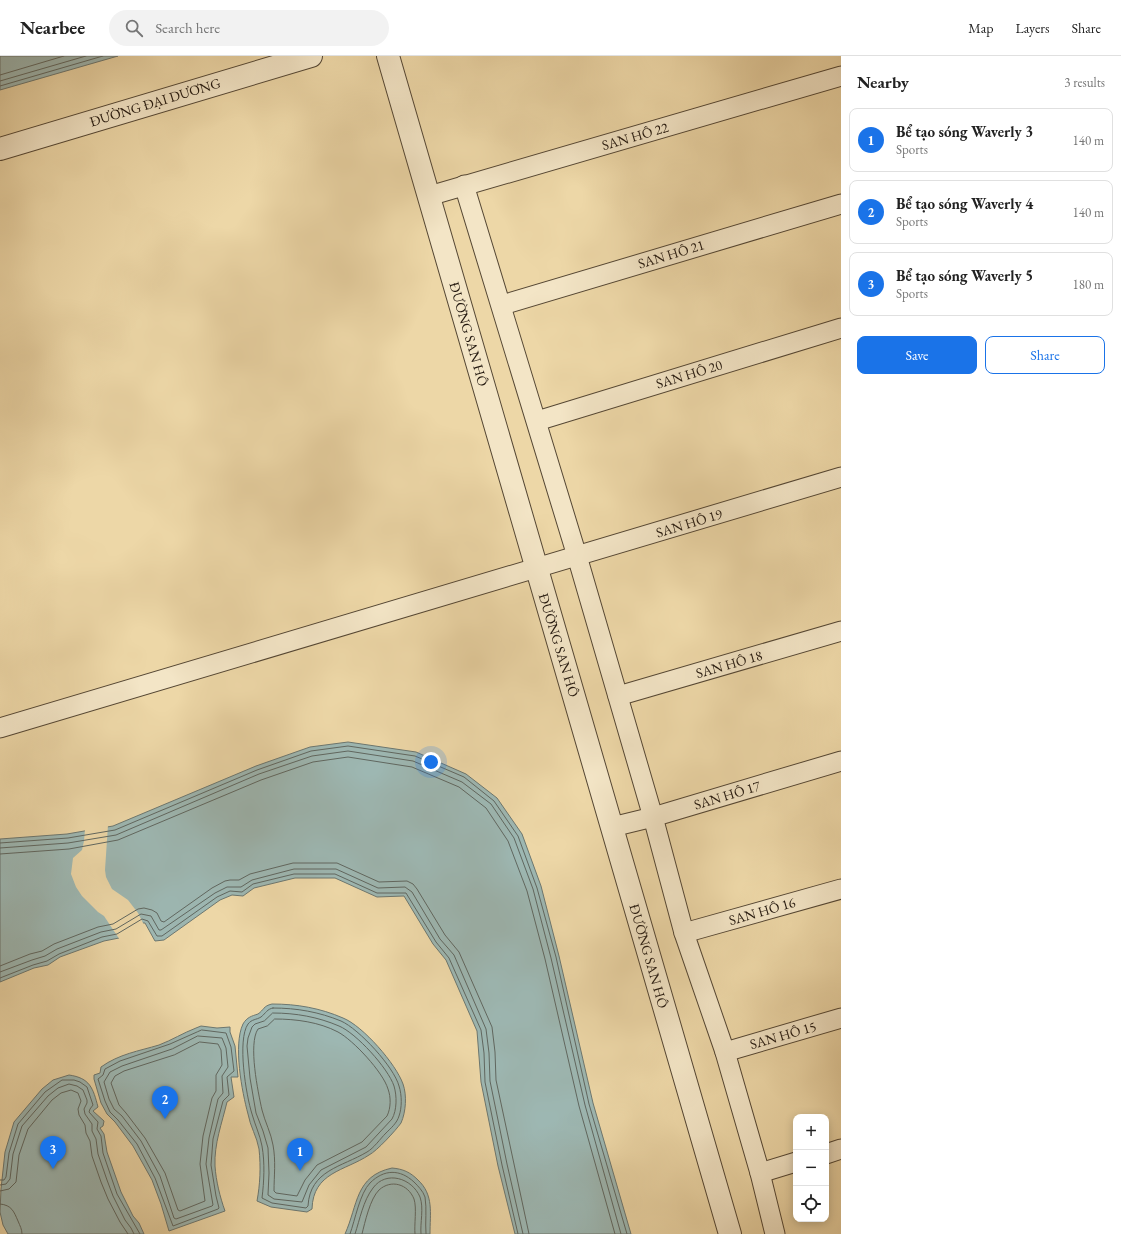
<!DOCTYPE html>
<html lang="en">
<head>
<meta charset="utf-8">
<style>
  :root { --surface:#fff; --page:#f2f2f2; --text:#222; --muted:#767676; --line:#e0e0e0; --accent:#1a73e8 }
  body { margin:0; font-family:"EB Garamond",serif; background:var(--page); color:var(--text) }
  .controls { position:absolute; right:12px; bottom:12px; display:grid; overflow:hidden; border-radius:8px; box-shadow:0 2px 10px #0003 }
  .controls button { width:36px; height:36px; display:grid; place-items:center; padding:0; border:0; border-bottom:1px solid var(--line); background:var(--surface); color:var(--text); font:20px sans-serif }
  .you { position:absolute; left:431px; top:706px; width:14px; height:14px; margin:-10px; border:3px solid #fff; border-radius:50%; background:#1a73e8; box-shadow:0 0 0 6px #1a73e833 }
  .badge { display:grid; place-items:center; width:26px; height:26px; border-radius:50%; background:var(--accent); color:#fff; font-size:13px; font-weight:700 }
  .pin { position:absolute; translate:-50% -33px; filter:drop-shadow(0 1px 2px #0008) }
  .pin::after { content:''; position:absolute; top:21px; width:14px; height:12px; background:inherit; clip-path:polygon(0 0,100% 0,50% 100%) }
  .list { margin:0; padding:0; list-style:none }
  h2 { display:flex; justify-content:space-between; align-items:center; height:52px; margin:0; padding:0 16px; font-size:17px }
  h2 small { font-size:13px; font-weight:400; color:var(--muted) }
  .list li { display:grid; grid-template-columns:26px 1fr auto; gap:12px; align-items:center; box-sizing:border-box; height:64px; margin:0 8px 8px; padding:0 8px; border:1px solid var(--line); border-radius:8px }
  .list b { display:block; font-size:15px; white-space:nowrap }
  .list p { margin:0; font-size:13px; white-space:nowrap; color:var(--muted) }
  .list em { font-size:13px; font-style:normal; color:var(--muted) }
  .actions { display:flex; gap:8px; padding:12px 16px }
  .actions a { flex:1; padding:9px 0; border:1px solid var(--accent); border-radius:8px; text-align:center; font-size:14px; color:var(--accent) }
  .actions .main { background:var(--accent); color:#fff }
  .icon { flex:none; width:22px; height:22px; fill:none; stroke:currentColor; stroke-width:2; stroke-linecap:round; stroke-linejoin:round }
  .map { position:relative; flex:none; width:841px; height:1178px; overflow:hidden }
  header { display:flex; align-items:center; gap:24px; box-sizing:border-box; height:56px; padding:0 20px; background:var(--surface); border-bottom:1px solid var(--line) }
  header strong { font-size:19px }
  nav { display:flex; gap:22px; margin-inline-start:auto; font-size:14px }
  .search { width:280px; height:36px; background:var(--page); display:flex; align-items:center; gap:10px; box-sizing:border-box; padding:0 14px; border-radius:22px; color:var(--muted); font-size:15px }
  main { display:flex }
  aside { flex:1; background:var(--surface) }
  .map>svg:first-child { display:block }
</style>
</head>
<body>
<header>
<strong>Nearbee</strong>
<div class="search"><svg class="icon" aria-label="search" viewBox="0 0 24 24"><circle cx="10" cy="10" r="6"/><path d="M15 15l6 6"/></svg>Search here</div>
<nav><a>Map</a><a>Layers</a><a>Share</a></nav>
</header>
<main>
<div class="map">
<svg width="841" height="1178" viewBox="0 0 841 1178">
  <rect width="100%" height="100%" fill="#edd7a7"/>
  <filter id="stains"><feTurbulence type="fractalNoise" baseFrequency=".005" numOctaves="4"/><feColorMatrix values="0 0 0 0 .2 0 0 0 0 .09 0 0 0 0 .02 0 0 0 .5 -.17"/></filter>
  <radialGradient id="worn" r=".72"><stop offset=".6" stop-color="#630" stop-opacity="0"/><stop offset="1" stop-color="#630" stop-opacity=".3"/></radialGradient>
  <g fill="#9db7b2" stroke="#6c7770">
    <path d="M0,0H118L0,34Z"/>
    <path d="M348,686L416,696L466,718L497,742L522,778L541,830L559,900L593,1047L631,1178H515L498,1110L481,1026L477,975L446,904L433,888L404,840L377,841L335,822H295L254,832L243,840L232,839L220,844L164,884L155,885L145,867H143L119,882L104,885L60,901L48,909L34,912L0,926V783L67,778L113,770L256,710L310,691Z"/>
    <path d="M272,948C297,948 320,952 343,962C363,970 396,1008 403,1028C407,1039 406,1056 401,1067C396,1074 377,1095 369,1099C345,1115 313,1116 312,1153L307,1156L271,1151L257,1145C260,1129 261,1111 259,1093C257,1081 250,1070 248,1058C242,1036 233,989 243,968C247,961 252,960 258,958C264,954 263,950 272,948Z"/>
    <path d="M201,970L217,972L230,971V976L235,990L238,1021H231L234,1041L227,1046C222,1067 214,1088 215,1110C216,1125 220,1141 225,1155L169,1175L161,1148L152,1124L133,1090L115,1066L107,1058L101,1047L94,1023V1019L100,1017L101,1011C119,998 139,995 159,989C172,984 183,977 196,972Z"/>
    <path d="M69,1019C90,1022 93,1032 98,1051L93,1055L104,1065L103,1070L100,1072L104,1078L107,1096L121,1136L133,1160L139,1167L144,1178H8L3,1169L0,1156L1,1133L5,1096L14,1066L42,1033L53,1024Z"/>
    <path d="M392,1112C403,1113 410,1116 418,1124C434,1139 430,1157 430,1178H345C358,1149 355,1120 392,1112Z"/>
  </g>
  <path fill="#edd7a7" d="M108,769L105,814L106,821L112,833L128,844L138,857L144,869L120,884L104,860L98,856L82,840L76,831L71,818L73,802L82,794L84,785L85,773Z"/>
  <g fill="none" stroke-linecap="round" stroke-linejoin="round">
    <g stroke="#606760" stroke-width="1">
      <path d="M0,19L64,0"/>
      <path d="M0,25L86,0"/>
      <path d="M0,30L103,0"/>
      <path d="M0,787L68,782L115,774L257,714L311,695L348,690L415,700L464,721L494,745L518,780L537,832L556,901L589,1048L627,1178"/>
      <path d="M0,792L68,787L116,779L259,718L312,700L348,695L413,705L462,726L491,748L514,782L533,833L551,902L585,1049L621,1178"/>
      <path d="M0,798L69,793L118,784L261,724L313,706L348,701L412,711L459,731L486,752L508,785L527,835L545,903L579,1050L615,1178"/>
      <path d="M0,910L30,898L42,895L54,888L98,871L113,868L138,853L144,852L152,854L157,857L161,865L164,866L212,832L225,825L230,824H239L250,818L293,807H337L379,826L407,825L413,828L417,833L445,879L459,896L492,971L495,996L496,1024L529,1178"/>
      <path d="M0,916L32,904L45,900L57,893L101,876L116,873L141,858L151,860L159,874H161L215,837L227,831H241L252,824L294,813H336L378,832L405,831L412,836L440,883L454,899L486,973L489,997L490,1025L507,1108L523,1178"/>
      <path d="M0,922L33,909L47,905L59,898L102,881L117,878L142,863L148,865L157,880H162L217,841L230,835L242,836L253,828L294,818H335L377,837H406L436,886L449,902L481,974L484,997L485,1026L502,1109L518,1178"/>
      <path d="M273,952C297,952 319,956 341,965C359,973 394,1011 399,1030C402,1039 402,1052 399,1060C397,1067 391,1072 386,1077C380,1083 374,1092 367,1096C342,1111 310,1114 308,1150L306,1152L272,1147L262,1142C264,1126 265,1107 262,1090C260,1079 255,1069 252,1058C246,1039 237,984 248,968C252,963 256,964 261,961C266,957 267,953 273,952Z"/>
      <path d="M273,957C296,957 318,961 339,970C356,977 388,1012 394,1030C397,1040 397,1054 392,1063L366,1091L321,1114L309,1129L302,1146L274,1143L268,1139L269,1117L268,1092L263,1075L256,1057L250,1022L247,990L248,982L252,971L255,968L264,965Z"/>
      <path d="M275,963C296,963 319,966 338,976C353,984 383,1016 388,1033C391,1041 391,1052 387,1060L362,1086L317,1109L305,1124L297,1140L276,1137L274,1135C274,1120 276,1105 273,1089C271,1077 265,1066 262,1054C258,1036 248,988 258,973L267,970Z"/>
      <path d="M202,974L226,977L231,991L234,1015L227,1021L229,1039L223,1045L213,1083L211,1109L216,1140L219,1152L218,1153L173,1170L155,1122L137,1088L118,1064L110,1056L105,1045L98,1023L103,1019L105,1013L120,1005L170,988L197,976Z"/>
      <path d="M198,980L222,982L226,992L228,1011L222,1020L223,1037L218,1043L209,1082L206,1108L213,1149L212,1150L176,1163L174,1162L160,1120L141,1085L122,1060L114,1053L109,1043L104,1026L110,1016L122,1010L172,993Z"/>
      <path d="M200,986L218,988L221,994L222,1009L216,1019V1035L212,1042L203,1080L200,1108L205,1145L180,1155L178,1154L165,1117L145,1082L126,1057L119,1049L111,1027L115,1020L124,1015L174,999Z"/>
      <path d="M0,1124H4L6,1121L9,1097L18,1068L45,1036L62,1024H74L80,1026L87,1031L93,1049L90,1053L89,1056L98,1066L97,1073L101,1080L103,1097L117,1138L140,1178"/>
      <path d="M0,1129L6,1128L10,1123L13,1098L22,1070L48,1040L58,1032L69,1028L77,1030L83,1034L87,1044V1047L84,1053L85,1058L92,1068V1075L96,1083L98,1098L107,1124L113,1140L125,1164L131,1172L134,1178"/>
      <path d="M0,1135L9,1133L16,1126L19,1099L28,1073L52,1044L61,1037L71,1034L78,1037L81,1045L78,1053L79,1059L85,1069L86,1077L90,1085L92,1100L101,1126L108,1143L120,1166L128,1178"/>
      <path d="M0,1148C12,1149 14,1156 18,1165C20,1170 22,1173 22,1178"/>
      <path d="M350,1178C355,1164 360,1137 370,1127C384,1113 400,1113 414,1126C418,1130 423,1135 425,1141C427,1153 425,1166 426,1178"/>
      <path d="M355,1178C360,1163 363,1145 373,1132C386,1114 412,1122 420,1141C424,1152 420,1167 421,1178"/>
      <path d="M362,1178C365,1166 370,1143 379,1134C391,1123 408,1128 414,1143C417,1152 414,1169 415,1178"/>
    </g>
    <g stroke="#554734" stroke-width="21">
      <g id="minor">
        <path d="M464,129L577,500L653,761L684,877L725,996L760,1117L775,1178"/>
        <path d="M429,140L841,20"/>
        <path d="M502,249L841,148"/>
        <path d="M537,365L841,272"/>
        <path d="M618,640L841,575"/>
        <path d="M0,672L841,421"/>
        <path d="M612,771L653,761L841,705"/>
        <path d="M684,877L841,833"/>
        <path d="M725,996L841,962"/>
        <path d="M826,1098L841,1093"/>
        <path d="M760,1117L796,1106"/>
      </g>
    </g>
    <g stroke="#554734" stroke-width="24">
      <g id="tertiary">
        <path d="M388,0L730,1178"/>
        <path d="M0,93L311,0"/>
      </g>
    </g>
    <use href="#minor" stroke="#f3e5c6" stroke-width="19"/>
    <use href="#tertiary" stroke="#f3e5c6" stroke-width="22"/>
  </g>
  <g text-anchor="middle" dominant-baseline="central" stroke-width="3" stroke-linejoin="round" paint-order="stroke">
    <g font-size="14" fill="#22170e" stroke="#f3e5c6">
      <text transform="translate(155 46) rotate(-17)">ĐƯỜNG ĐẠI DƯƠNG</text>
      <text transform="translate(635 80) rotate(-16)">SAN HÔ 22</text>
      <text transform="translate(671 198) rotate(-17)">SAN HÔ 21</text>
      <text transform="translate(469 278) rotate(74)">ĐƯỜNG SAN HÔ</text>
      <text transform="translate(689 318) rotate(-17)">SAN HÔ 20</text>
      <text transform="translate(689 467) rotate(-17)">SAN HÔ 19</text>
      <text transform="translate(559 589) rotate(73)">ĐƯỜNG SAN HÔ</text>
      <text transform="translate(729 608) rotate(-16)">SAN HÔ 18</text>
      <text transform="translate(727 739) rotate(-17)">SAN HÔ 17</text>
      <text transform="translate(762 855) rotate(-16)">SAN HÔ 16</text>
      <text transform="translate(649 900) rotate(74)">ĐƯỜNG SAN HÔ</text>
      <text transform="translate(783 979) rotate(-16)">SAN HÔ 15</text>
    </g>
  </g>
  <rect width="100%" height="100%" filter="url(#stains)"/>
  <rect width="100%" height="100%" fill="url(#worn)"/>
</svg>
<div class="controls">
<button>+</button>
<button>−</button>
<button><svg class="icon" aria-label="locate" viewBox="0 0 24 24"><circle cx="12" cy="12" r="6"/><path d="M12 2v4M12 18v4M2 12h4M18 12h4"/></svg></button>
</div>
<div class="you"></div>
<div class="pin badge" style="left:300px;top:1115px">1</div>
<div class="pin badge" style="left:165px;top:1063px">2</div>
<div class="pin badge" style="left:53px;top:1113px">3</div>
</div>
<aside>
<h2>Nearby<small>3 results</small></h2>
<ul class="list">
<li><span class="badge">1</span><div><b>Bể tạo sóng Waverly 3</b><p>Sports</p></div><em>140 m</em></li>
<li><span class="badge">2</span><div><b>Bể tạo sóng Waverly 4</b><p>Sports</p></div><em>140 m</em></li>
<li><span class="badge">3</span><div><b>Bể tạo sóng Waverly 5</b><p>Sports</p></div><em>180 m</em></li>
</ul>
<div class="actions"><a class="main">Save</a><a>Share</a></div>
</aside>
</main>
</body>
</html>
